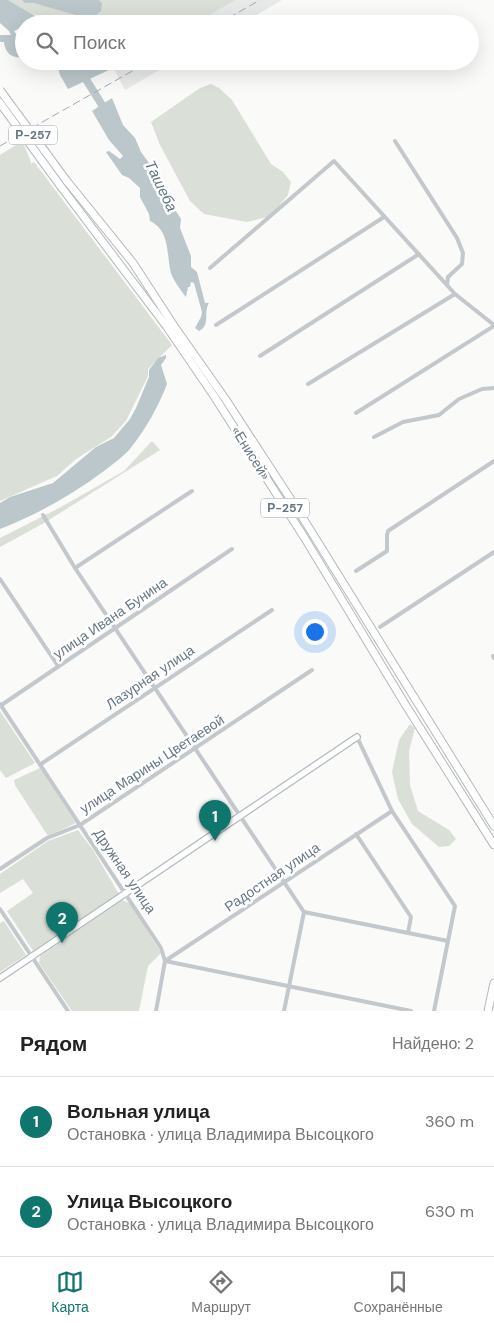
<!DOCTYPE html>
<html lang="ru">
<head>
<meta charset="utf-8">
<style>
  :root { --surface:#fff; --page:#f6f6f6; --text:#222; --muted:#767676; --line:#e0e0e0; --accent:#0f766e }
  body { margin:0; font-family:"DM Sans",sans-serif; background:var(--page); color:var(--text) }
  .you { position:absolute; left:314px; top:631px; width:18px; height:18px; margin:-12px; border:4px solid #fff; border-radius:50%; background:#1a73e8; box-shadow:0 0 0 8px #1a73e833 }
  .badge { display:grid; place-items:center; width:32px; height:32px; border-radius:50%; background:var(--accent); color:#fff; font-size:16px; font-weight:700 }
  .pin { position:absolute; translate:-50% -41px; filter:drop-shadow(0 1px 2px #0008) }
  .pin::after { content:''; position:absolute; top:26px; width:18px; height:15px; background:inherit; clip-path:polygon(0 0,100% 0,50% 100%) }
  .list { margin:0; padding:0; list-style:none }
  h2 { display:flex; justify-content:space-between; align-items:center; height:65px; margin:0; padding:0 20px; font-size:21px }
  h2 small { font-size:16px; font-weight:400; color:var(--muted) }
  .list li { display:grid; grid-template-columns:32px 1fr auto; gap:15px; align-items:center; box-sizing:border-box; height:90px; padding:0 20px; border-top:1px solid var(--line) }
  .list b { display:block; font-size:19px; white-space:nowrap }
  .list p { margin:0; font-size:16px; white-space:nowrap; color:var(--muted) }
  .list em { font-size:16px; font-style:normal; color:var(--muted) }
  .icon { flex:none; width:28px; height:28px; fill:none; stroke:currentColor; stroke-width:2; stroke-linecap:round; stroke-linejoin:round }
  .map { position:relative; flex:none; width:494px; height:1011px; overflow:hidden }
  .search { position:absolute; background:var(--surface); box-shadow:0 5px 20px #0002; left:15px; right:15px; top:15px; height:55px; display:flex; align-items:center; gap:12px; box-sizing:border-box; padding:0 18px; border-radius:28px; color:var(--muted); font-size:19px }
  .sheet { height:245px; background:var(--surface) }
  nav { display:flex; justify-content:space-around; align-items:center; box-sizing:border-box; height:70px; border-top:1px solid var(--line); background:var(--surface); font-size:14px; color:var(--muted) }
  nav a { display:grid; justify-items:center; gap:2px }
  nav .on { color:var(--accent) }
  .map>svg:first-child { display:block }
</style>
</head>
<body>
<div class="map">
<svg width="494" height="1011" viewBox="0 0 494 1011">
  <rect width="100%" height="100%" fill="#fafaf8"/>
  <g fill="#e8e9e9">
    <path d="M236,0H282L241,24H194Z"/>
    <path d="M127,61H175L125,90L114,69Z"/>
  </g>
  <g fill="#dadfd7">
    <path d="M8,0H236L194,24H72L32,14Z"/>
    <path d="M211,84L219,88L232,100L271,164L283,172L291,182L288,195L271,216L247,222L204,214L190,201L160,145L151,122L200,88Z"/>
    <path d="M19,143L24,145L31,162L30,164L34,162L172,345L148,369V376L126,421L111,437L76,459L57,476L0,501V155Z"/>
    <path d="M152,441L160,450L44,523L0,547V538L61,507L124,471Z"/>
    <path d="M0,711L35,763L6,778L0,770Z"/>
    <path d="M410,724L415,728L409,751L410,785L418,811L449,830L456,839L449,846L439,847L412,824L398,799L392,772L399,740Z"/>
    <path d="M40,768L76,823L48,836L15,785L14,780Z"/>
    <path d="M78,830L93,850L119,894L33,951L7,911L33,893L23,879L0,893V874L48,841Z"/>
    <path d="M122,900L131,904L161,953L148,966L139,1011H72L39,963L40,956Z"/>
    <path d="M4,921L26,955L0,972V923Z"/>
  </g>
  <g fill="#bbc7cb">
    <path d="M0,0H8L37,17L73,24H24V26L14,31L18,37L17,46L24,48L23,57C12,59 5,53 4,42H0V35H11L9,31L0,23Z"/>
    <path d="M22,0H99L102,4L101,11L94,17L86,18L34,3H25Z"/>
    <path d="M48,61H107L109,70L68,89L60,75L58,67Z"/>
    <path d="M112,98L123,125L135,138L141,152L149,163L150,168L161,191L169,200L181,219L180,228L191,256V267L197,272L205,303H209C203,312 211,325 199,331L195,328L201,317L202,312L194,283L191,282L190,287H188L186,297C181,290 171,278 170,269C167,252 169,230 150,221L149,214L140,197V188L129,178L122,175L106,152L109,151L120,159L123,156L109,140L92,111Z"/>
    <path d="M166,355V358L161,365L167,384C159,405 147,427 133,445C126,455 114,463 104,471C72,495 38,514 0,529V503L10,497L53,483L96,447L114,438L130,419L136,408L149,377V370L158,358Z"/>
  </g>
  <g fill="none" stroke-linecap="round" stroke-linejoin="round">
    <path stroke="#bbc7cb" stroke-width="8" d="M70,61L87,81L107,113"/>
    <g stroke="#b3babf" stroke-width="8">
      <path id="secondary" d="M0,978L357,737"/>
    </g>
    <g stroke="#b4b9bd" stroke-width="9">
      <g id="highway">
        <path d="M66,180L133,263L174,326L224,397L301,515L494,826"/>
        <path d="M59,184L167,327L214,396L304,537L405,704L494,845"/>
        <path d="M488,1011L494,983"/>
      </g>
    </g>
    <g stroke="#c3c8cc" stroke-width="4">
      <path d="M395,141L457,238L463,253L462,264L448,277L447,285"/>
      <path d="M210,268L334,161L455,294L494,325"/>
      <path d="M216,325L384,217"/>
      <path d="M260,356L419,254"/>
      <path d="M308,384L455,294"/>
      <path d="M356,413L494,326"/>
      <path d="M374,437L403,422L439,415L459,399L482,389L494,388"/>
      <path d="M43,515L75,568L304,912L284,1011"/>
      <path d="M75,568L192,491"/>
      <path d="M356,571L387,551V535L388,531L494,461"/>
      <path d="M0,579L58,666"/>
      <path d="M380,627L494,552"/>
      <path d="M493,656L494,658"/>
      <path d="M0,704L161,948L165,961L156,1011"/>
      <path d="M0,706L232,549"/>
      <path d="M357,737L392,811L455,906L434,1011"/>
      <path d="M41,764L272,610"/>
      <path d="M356,834L411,917L408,933"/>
      <path d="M0,869L47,838L80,825L312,670"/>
      <path d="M0,909L68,1011"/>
      <path d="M304,912L448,941"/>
      <path d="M165,961L392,811"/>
      <path d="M165,961L411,1011"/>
    </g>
    <use href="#secondary" stroke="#fff" stroke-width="5.5"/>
    <use href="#highway" stroke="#fff" stroke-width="7"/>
    <g stroke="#a2aab0" stroke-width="1" stroke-dasharray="8 4" stroke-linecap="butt">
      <path d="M218,24L260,0"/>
      <path d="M0,146L150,61"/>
    </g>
    <g stroke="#b4b9bd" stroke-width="9" stroke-linecap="butt">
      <g id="highway-bridge">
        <path d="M0,90L66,180"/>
        <path d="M0,103L59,184"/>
      </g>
    </g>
    <use href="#highway-bridge" stroke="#fff" stroke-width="7"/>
  </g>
  <g text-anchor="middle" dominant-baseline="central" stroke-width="5" stroke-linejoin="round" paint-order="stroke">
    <g fill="#fff" stroke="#939fa8" stroke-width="1">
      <rect x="9" y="125.5" width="48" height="19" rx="4"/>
      <rect x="261" y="498.5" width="48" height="19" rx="4"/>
    </g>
    <g font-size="12" font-weight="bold" fill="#657683">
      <text x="33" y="135">Р-257</text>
      <text x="285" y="508">Р-257</text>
    </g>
    <g font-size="14" fill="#657683" stroke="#fff">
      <text transform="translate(251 453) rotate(58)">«Енисей»</text>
      <text transform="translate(110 618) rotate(-34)">улица Ивана Бунина</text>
      <text transform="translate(150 677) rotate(-34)">Лазурная улица</text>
      <text transform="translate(152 764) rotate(-33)">улица Марины Цветаевой</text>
      <text transform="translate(125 871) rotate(56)">Дружная улица</text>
      <text transform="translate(272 877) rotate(-34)">Радостная улица</text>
    </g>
    <g font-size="15" font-style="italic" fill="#60757c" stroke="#fff">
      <text transform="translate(161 186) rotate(64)">Ташеба</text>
    </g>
  </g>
</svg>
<div class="you"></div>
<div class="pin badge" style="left:215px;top:841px">1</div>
<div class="pin badge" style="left:62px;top:943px">2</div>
<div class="search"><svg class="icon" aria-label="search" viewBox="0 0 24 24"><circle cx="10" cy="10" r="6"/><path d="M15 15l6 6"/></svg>Поиск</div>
</div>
<section class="sheet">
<h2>Рядом<small>Найдено: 2</small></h2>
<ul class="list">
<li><span class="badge">1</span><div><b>Вольная улица</b><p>Остановка · улица Владимира Высоцкого</p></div><em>360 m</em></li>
<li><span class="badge">2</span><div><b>Улица Высоцкого</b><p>Остановка · улица Владимира Высоцкого</p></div><em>630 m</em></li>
</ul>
</section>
<nav>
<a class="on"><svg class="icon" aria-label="map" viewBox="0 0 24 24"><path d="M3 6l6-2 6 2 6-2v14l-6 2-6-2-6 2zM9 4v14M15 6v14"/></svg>Карта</a>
<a><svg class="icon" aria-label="directions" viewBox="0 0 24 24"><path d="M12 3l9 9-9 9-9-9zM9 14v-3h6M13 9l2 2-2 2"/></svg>Маршрут</a>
<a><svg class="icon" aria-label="saved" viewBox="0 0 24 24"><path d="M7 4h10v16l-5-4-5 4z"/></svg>Сохранённые</a>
</nav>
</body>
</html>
